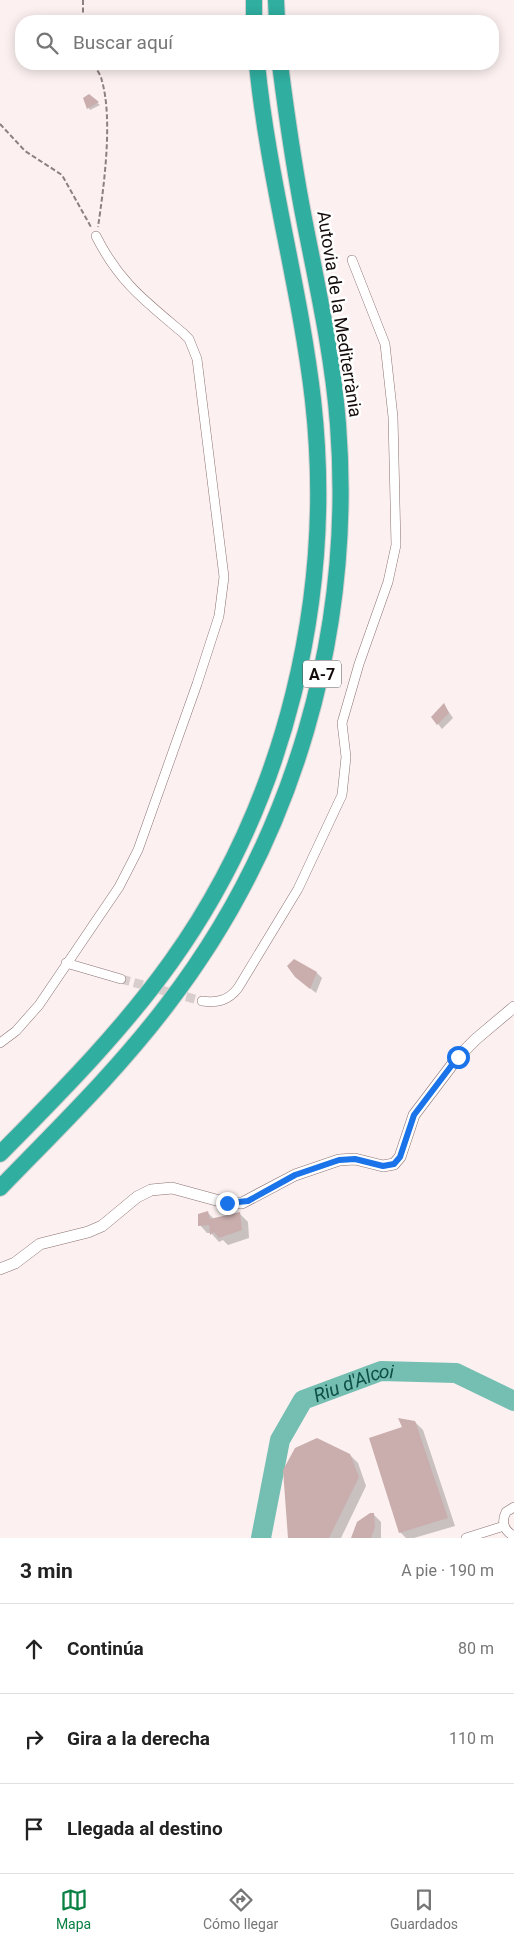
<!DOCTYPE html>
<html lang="es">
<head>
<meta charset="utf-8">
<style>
  :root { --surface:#fff; --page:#f6f6f6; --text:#222; --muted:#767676; --line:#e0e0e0; --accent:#0b8043 }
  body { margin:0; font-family:Roboto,sans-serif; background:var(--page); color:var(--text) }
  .stop { position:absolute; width:15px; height:15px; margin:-11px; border:4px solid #1a73e8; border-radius:50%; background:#fff }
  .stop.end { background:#1a73e8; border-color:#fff; box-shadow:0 1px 5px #0008 }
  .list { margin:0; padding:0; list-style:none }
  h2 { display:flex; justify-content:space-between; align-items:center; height:65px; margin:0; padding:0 20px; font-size:21px }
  h2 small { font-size:16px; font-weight:400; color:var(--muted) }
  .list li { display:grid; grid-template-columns:32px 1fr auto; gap:15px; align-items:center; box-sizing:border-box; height:90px; padding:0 20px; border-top:1px solid var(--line) }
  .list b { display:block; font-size:19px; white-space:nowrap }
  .list em { font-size:16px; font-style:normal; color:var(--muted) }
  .icon { flex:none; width:28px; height:28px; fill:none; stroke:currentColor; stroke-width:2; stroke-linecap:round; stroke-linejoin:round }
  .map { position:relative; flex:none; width:514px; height:1538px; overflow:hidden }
  .search { position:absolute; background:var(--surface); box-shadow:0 2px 12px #0003; left:15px; right:15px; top:15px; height:55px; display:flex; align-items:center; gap:12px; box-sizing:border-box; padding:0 18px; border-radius:20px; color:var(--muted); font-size:19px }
  .sheet { height:335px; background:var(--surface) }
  nav { display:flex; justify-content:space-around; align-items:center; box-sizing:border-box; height:70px; border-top:1px solid var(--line); background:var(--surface); font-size:14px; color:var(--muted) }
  nav a { display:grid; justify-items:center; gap:2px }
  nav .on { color:var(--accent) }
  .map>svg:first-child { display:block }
</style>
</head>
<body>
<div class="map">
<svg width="514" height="1538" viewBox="0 0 514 1538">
  <rect width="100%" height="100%" fill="#fcf0f0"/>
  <g fill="#0003">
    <path d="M89,96L100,105L90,110L84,99Z"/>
    <path d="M444,705L453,718L442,729L438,724Z"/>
    <path d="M294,961L317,973L322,978L316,993L302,982Z"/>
    <path d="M208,1213L214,1219L240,1214L248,1222L249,1238L228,1245L223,1240L219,1242L211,1233H207L200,1225Z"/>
    <path d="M415,1422L423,1430L455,1526L414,1538H406L400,1532Z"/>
    <path d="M350,1455L358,1463L366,1486L341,1538H289Z"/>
    <path d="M373,1514L381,1522V1538H353Z"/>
  </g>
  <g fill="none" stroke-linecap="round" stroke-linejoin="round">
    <path stroke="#75beb2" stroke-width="20" id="s1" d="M261,1538L280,1440L303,1400L381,1371L456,1373L514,1401"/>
  </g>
  <g fill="#caadad">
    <path d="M89,94L99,102L87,109L83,98Z"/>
    <path d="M444,703L449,713L437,725L431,717Z"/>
    <path d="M294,959L317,972L310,989L295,977L287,966Z"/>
    <path d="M208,1211L210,1219L240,1212L242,1230L219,1238L214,1232L210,1235L209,1225L198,1226V1214Z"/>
    <path d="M398,1418L415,1421L448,1518L399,1533L369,1438L402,1427Z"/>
    <path d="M317,1438L350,1454L359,1477L329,1538H288L283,1470L295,1448Z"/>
    <path d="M370,1513H374L375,1527L371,1538H351L357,1522Z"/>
  </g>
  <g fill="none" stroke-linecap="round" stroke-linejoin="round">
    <path stroke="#d9cece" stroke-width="9" stroke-dasharray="9 4.5" stroke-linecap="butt" d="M121,979L202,1001"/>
    <g stroke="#8c7272" stroke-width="10">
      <g id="minor">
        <path d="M66,963L121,979"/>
        <path d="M202,1001C217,1003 228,1001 238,988L298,889L342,795L346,757L342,723L359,664L388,582L396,545L393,417L385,344L352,260"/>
        <path d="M0,1043L16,1031L39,1005L119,887L138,850L197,684L219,616L224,577L197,359L189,339L183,333C145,301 119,282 96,236"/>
        <path d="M514,1507L506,1512C501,1522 504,1531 514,1536"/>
        <path d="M466,1538L504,1526"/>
      </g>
    </g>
    <g stroke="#8c7272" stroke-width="12">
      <path id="tertiary" d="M0,1269L15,1263L40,1244L88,1232L102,1226L137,1197L151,1190L172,1188L227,1203H242L295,1175L339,1160L355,1159L383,1166L394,1164L400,1157L414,1115L458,1057L476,1039L514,1007"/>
    </g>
    <g stroke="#d0cece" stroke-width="18">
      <g id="motorway">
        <path d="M254,0V21"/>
        <path d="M276,0L277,21"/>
        <path d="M0,1154C60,1093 121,1032 171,962C286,801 335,596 313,400C300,287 268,177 257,64"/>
        <path d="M0,1188C57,1129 117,1071 167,1005C294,840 354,632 338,424C333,359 319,294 306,229C295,174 287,119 280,64"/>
      </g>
    </g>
    <g stroke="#8c8181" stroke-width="2" stroke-dasharray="5 2.5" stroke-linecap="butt">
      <path d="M83,0V21"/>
      <path d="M94,64C96,69 101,75 102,81C113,120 104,186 98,227"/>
      <path d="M0,124L25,151L62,175L91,227"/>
    </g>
    <use href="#minor" stroke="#fff" stroke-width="9"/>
    <use href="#tertiary" stroke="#fff" stroke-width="11"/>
    <use href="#motorway" stroke="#30ae9f" stroke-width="16"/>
  </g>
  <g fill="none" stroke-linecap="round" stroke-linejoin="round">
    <path stroke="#1a73e8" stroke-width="6" d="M227,1203L248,1201L295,1175L339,1160L355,1159L383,1166L394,1164L400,1157L414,1115L458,1057"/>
  </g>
  <g text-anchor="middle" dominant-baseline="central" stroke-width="5" stroke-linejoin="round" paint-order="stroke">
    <rect fill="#fff" stroke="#5b5555" stroke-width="1" x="303" y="660.5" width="38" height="27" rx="4"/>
    <g font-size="16" font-weight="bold" fill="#150c0c">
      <text x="322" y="674">A-7</text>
    </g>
    <g font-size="18" fill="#150c0c" stroke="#fff">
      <text transform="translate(340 314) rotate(81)">Autovia de la Mediterrània</text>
    </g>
    <g font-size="19" font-style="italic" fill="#0e4f47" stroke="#fff">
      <text stroke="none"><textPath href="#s1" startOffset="200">Riu d'Alcoi</textPath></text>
    </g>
  </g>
</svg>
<div class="stop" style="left:458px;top:1057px"></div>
<div class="stop end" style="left:227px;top:1203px"></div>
<div class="search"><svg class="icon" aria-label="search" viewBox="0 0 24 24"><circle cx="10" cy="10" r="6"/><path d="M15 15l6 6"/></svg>Buscar aquí</div>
</div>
<section class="sheet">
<h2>3 min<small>A pie · 190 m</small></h2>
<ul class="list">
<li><svg class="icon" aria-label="ahead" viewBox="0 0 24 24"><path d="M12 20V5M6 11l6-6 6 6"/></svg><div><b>Continúa</b></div><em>80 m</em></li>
<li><svg class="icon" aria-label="right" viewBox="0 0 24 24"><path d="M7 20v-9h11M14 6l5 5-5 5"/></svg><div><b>Gira a la derecha</b></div><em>110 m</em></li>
<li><svg class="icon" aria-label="arrive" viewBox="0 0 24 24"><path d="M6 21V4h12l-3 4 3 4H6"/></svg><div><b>Llegada al destino</b></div></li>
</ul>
</section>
<nav>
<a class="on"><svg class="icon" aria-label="map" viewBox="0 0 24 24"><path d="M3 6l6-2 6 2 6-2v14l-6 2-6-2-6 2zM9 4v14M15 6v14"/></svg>Mapa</a>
<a><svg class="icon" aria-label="directions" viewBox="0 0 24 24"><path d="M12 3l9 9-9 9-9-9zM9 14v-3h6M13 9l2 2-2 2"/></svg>Cómo llegar</a>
<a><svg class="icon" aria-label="saved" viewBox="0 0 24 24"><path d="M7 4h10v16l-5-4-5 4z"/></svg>Guardados</a>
</nav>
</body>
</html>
